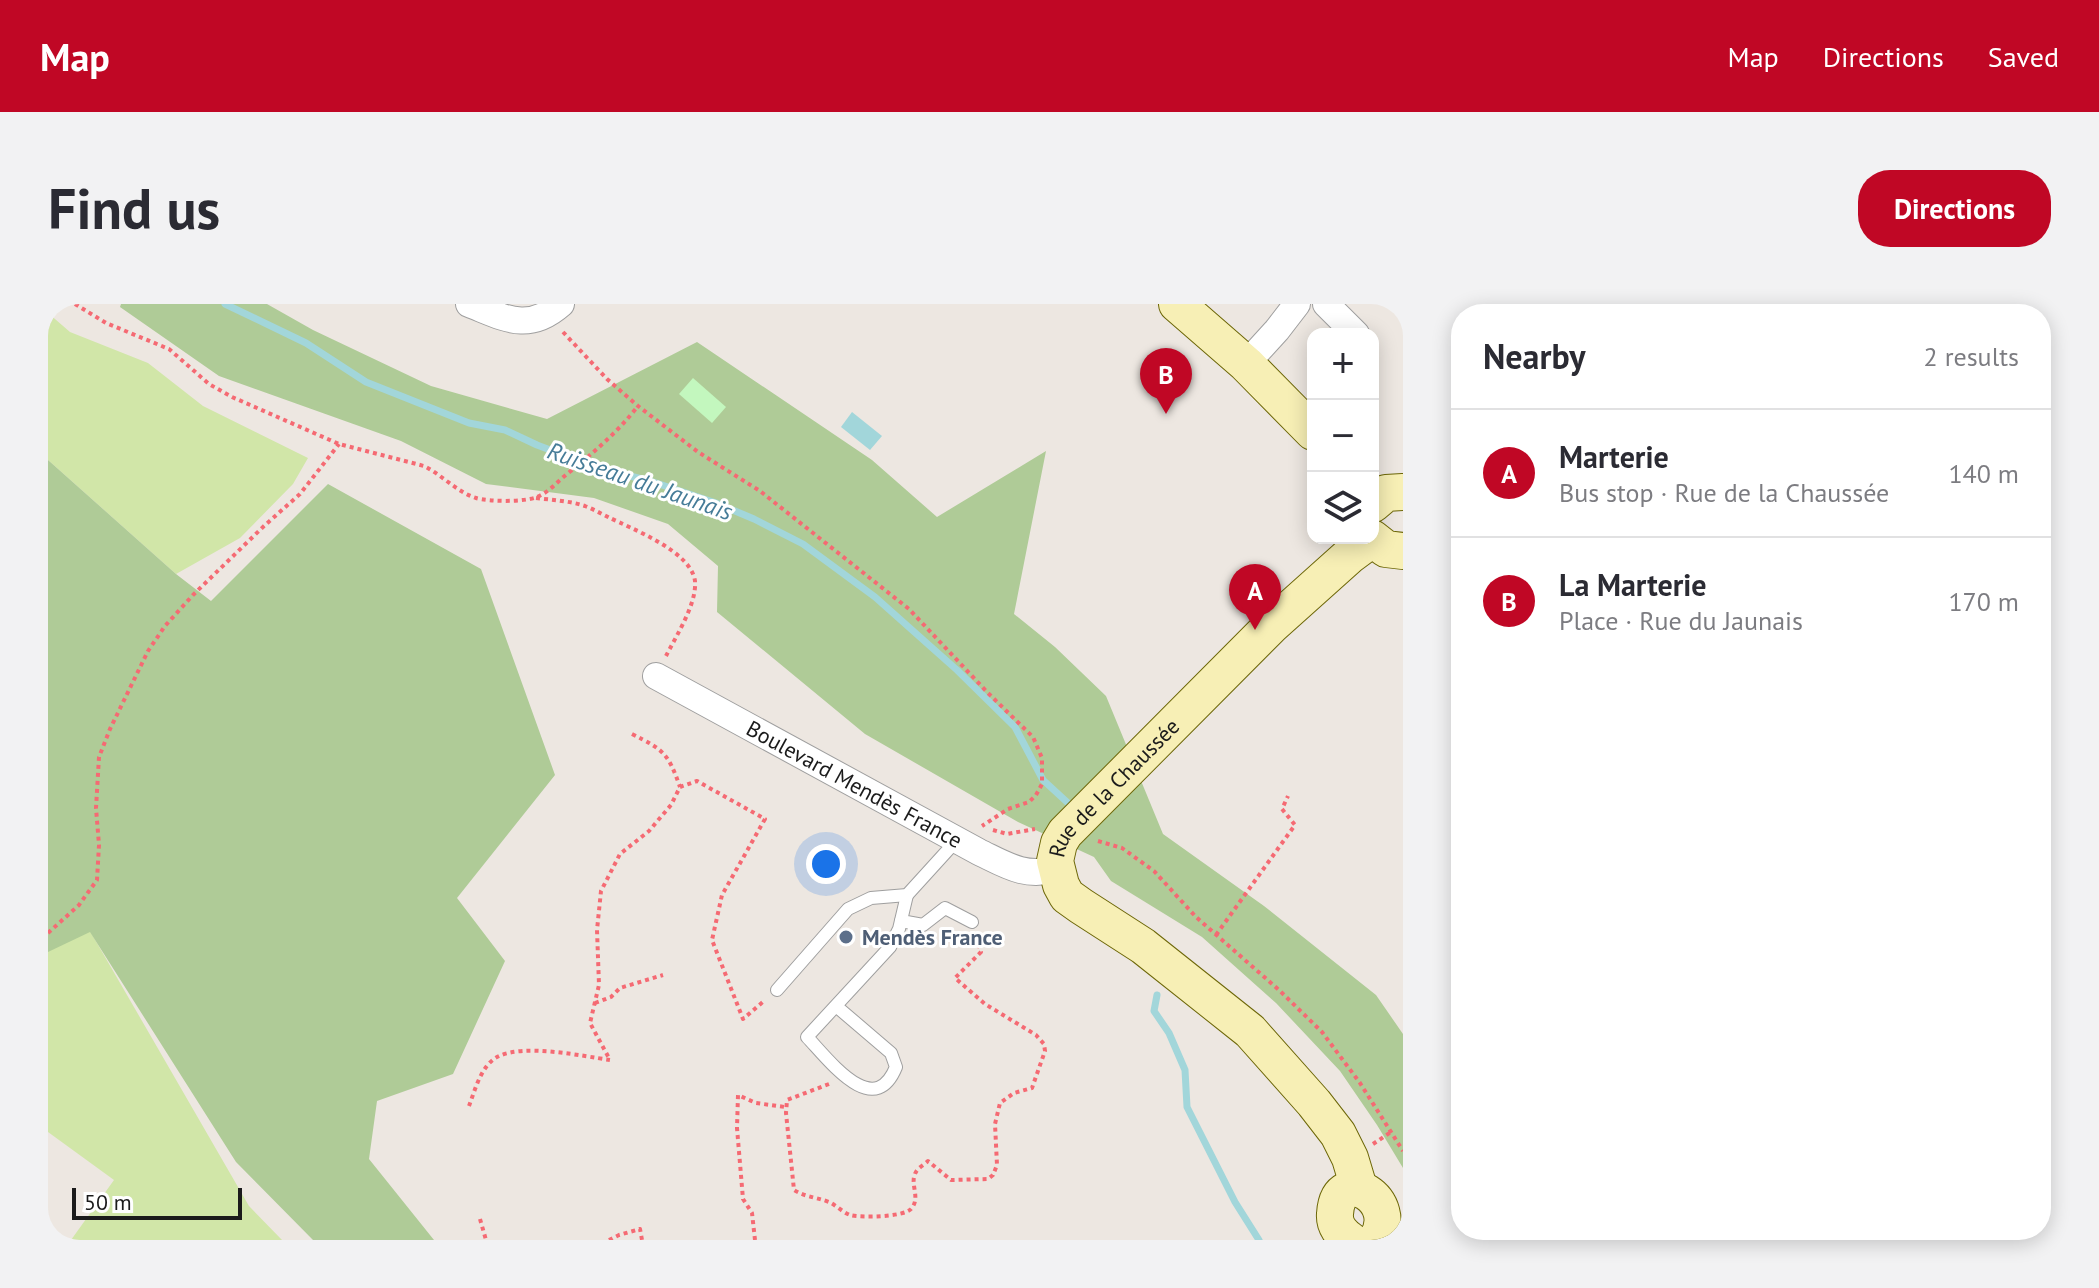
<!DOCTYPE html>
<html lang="en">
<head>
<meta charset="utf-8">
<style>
  :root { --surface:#fff; --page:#f2f2f3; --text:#2b2b33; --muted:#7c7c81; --line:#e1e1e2; --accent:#c00725 }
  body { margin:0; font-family:"PT Sans",sans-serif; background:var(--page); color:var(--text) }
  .controls { position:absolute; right:24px; top:24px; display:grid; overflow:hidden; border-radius:16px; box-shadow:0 4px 20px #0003 }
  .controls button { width:72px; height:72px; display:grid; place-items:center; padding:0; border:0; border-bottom:2px solid var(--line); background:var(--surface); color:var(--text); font:40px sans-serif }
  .scale { position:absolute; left:24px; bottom:20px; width:170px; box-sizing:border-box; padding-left:8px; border:4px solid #1b1b1b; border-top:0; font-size:22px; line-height:28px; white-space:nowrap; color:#1b1b1b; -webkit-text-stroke:6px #fff; paint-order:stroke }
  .you { position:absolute; left:778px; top:560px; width:28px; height:28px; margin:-20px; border:6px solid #fff; border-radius:50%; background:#1a73e8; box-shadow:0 0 0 12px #1a73e833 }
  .badge { display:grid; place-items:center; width:52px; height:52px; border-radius:50%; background:var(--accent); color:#fff; font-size:26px; font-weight:700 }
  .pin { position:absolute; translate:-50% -66px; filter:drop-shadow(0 2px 4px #0008) }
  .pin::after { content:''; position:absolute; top:42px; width:28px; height:24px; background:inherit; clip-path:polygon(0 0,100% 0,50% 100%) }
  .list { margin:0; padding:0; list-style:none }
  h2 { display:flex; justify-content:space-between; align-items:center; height:104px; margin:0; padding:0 32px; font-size:34px }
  h2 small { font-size:26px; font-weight:400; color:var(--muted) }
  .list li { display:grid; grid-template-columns:52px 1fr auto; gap:24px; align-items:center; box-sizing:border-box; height:128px; padding:0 32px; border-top:2px solid var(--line) }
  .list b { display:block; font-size:30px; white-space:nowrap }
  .list p { margin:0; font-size:26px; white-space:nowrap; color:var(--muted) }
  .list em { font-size:26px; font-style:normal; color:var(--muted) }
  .icon { flex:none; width:44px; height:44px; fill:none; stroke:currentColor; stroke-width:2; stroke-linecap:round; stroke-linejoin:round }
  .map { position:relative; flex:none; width:1355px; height:936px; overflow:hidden; border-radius:32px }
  header { display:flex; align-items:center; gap:48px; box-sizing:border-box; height:112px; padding:0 40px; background:var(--accent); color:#fff }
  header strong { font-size:38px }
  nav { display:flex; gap:44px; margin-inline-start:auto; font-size:28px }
  .intro { display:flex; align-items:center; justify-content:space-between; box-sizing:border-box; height:192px; padding:0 48px }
  h1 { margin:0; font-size:56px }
  .button { padding:20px 36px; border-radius:32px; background:var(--accent); color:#fff; font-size:28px; font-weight:700 }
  main { display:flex; gap:48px; padding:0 48px }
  aside { flex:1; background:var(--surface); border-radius:32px; box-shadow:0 4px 20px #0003 }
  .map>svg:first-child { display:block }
</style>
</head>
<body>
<header>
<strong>Map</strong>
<nav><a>Map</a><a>Directions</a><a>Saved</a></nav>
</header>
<div class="intro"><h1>Find us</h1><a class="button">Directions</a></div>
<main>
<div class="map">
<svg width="1355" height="936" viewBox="0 0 1355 936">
  <rect width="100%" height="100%" fill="#ede7e1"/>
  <g fill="#d1e6a8">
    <path d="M0,9L22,28L100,59L155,102L260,154L245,180L192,234L128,270L0,156Z"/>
    <path d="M0,616L42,627L201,902L234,936H23L66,876L0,828Z"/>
  </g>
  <g fill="#afcb97">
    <path d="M73,0H219L265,26L383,82L499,115L649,38L824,156L889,213L998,147L966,310L1007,343L1058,392L1115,530L1216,602L1328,691L1355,730V864L1329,821L1292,767L1228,699L1154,633L1063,577L1046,553L970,518L817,430L669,308L670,262L620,220L546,194L438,180L353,137L171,72L72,3Z"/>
    <path d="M0,156L128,270L163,297L280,180L433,265L507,471L409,594L457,657L405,770L329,797L321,855L386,936H265L188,858L42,628L0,648Z"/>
  </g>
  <path fill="#c3f7be" d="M645,74L678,103L664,119L631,90Z"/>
  <path fill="#a2d6da" d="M804,108L834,132L822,146L793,123Z"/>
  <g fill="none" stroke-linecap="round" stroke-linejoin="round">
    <g stroke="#a2d6da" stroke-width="7">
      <path d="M177,0L258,39L318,78L421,119L457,126L489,141L550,164L602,177L668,199L706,215L755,240L827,293L909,366L967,423L995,476L1020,499"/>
      <path d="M1109,691L1106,707L1121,729L1137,766L1139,803L1187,898L1211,936"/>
    </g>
    <g stroke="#9f9f9f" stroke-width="14">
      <g id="lane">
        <path d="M853,617L875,621L897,604L924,618"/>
        <path d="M729,686L800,605L823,594L859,591L909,536"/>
        <path d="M788,702L843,749L848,763C826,817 781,756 759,733L842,643L851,625L859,591"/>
      </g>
    </g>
    <g stroke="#9f9f9f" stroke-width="28">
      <g id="street">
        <path d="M421,0C457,14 480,29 513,0"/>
        <path d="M1278,0L1308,30"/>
        <path d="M1198,60L1229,26L1249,0"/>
        <path id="s1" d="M608,372L931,548C958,561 977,574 1008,565"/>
      </g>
    </g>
    <g stroke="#6d6708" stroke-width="38">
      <g id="secondary">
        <path d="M1129,0L1198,60L1265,128"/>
        <path d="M1325,200L1338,189L1355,188"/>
        <path d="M1324,234L1338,245L1355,247"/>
        <path id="s2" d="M1311,884L1302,854L1290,830L1266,799L1202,727L1095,642L1033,602L1019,592L1013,581L1007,557L1011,539L1017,529L1224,321L1301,252L1324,235"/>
        <path d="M1302,936C1293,930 1286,921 1287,910C1290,857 1355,897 1328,936"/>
      </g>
    </g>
    <g stroke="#f56a73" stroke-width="4" stroke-dasharray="4 4" stroke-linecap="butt">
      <path d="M27,0L58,19L121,45L161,80L184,93L291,140L376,162C394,171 409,188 428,194C441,198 477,198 489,193C501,188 509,178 519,170C545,149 569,129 590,102"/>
      <path d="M515,28L559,75L590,102L650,148L712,187L861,305L940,389L985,433L994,454V480L988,491L981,498L960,505L934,522"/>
      <path d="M488,194C505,196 522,197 537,202C545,205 552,209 560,213C584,225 643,247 647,277C649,300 628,332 618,352"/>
      <path d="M584,430C616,446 620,449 632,483"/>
      <path d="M945,526L959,530L987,525"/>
      <path d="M1050,537L1074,544L1106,567L1148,613L1231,686L1274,728L1312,779L1355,847"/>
      <path d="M0,629L31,601L49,576L51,541L48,504L51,453L62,425L100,347L117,322L145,291L216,222L252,190L291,140"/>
      <path d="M1168,631L1247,521L1234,505L1240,492"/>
      <path d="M547,699L563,693L572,684L615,671"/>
      <path d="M781,780L739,796L738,809L746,886C757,893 768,893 781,898C788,901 794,908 802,911C812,914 856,913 863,905C873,894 862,881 867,870C869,864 876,861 880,857L903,876L940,875L945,871L949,861L947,820L952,799L966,789L984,784L997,747L996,740L988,731L937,700L907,674L933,648L928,632"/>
      <path d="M421,802C427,786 433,762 449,753C475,739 534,752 562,756L542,719L551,681L549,626L553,587L572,550L601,527L623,501L632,483L649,477L717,515L674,591L664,636L695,715L716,697"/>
      <path d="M1325,840L1343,828"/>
      <path d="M432,915L438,936"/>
      <path d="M561,936L571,931L592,925L594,936"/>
      <path d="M707,936L704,909L695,895L689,824L690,791L708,799L737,803"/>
    </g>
    <use href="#lane" stroke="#fff" stroke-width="12"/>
    <use href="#street" stroke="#fff" stroke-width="26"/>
    <use href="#secondary" stroke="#f7efb5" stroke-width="36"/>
  </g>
  <circle fill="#5c6f8a" stroke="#fff" stroke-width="3" cx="798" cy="633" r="8"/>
  <g text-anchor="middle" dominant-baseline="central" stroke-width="6" stroke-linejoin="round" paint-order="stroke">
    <g font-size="22" fill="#1b1b1b" stroke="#fff">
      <text stroke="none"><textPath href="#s1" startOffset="226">Boulevard Mendès France</textPath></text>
      <text stroke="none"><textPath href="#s2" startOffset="554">Rue de la Chaussée</textPath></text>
    </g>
    <g font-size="22" font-weight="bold" fill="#4e5e75" stroke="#fff" text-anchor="start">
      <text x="814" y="633">Mendès France</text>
    </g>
    <g font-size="24" font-style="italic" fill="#467c98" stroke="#fff">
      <text transform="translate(592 177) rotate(19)">Ruisseau du Jaunais</text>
    </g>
  </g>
</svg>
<div class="controls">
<button>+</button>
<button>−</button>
<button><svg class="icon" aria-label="layers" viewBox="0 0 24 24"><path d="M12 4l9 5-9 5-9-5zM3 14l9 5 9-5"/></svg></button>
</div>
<div class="scale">50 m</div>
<div class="you"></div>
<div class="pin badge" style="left:1207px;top:326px">A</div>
<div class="pin badge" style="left:1118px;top:110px">B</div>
</div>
<aside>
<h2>Nearby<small>2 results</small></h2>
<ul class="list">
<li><span class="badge">A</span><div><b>Marterie</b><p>Bus stop · Rue de la Chaussée</p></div><em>140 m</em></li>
<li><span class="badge">B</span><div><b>La Marterie</b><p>Place · Rue du Jaunais</p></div><em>170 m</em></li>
</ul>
</aside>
</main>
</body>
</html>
